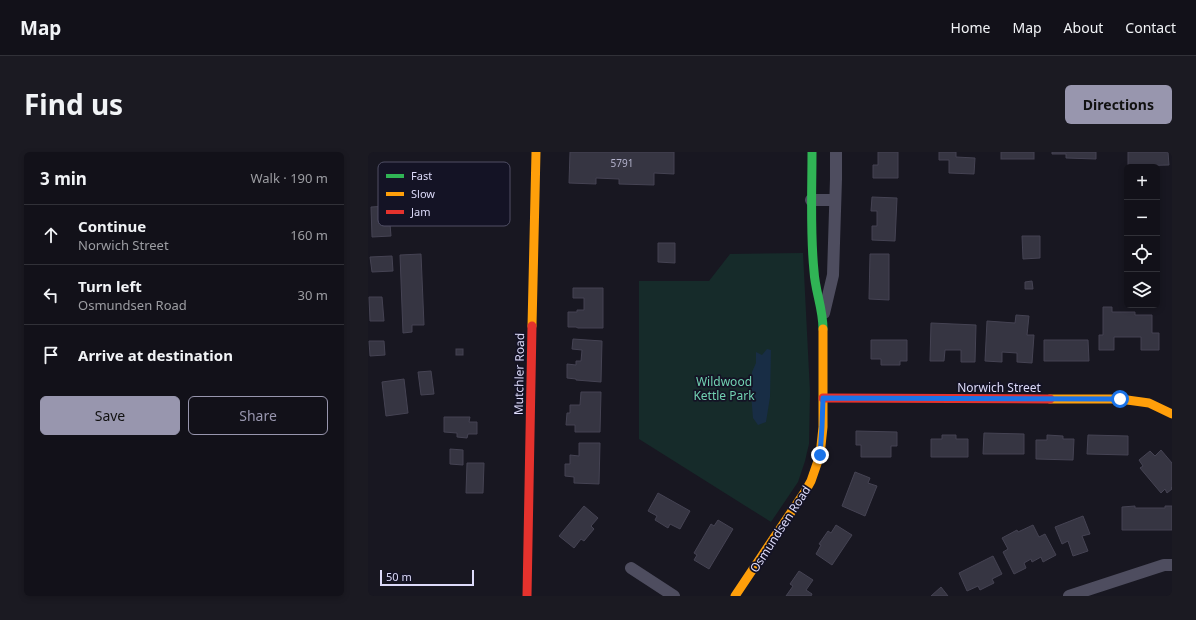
<!DOCTYPE html>
<html lang="en">
<head>
<meta charset="utf-8">
<style>
  :root { --surface:#121119; --page:#1b1a22; --text:#f1f3f6; --muted:#9c9da2; --line:#313138; --accent:#9896ae }
  body { margin:0; font-family:"Noto Sans",sans-serif; background:var(--page); color:var(--text) }
  .controls { position:absolute; right:12px; top:12px; display:grid; overflow:hidden; border-radius:6px; box-shadow:0 2px 6px #0003 }
  .controls button { width:36px; height:36px; display:grid; place-items:center; padding:0; border:0; border-bottom:1px solid var(--line); background:var(--surface); color:var(--text); font:20px sans-serif }
  .scale { position:absolute; left:12px; bottom:10px; width:94px; box-sizing:border-box; padding-left:4px; border:2px solid #dddbfa; border-top:0; font-size:11px; line-height:14px; white-space:nowrap; color:#dddbfa; -webkit-text-stroke:3px #141325; paint-order:stroke }
  .stop { position:absolute; width:12px; height:12px; margin:-9px; border:3px solid #1a73e8; border-radius:50%; background:#fff }
  .stop.end { background:#1a73e8; border-color:#fff; box-shadow:0 1px 4px #0008 }
  .list { margin:0; padding:0; list-style:none }
  h2 { display:flex; justify-content:space-between; align-items:center; height:52px; margin:0; padding:0 16px; font-size:17px }
  h2 small { font-size:13px; font-weight:400; color:var(--muted) }
  .list li { display:grid; grid-template-columns:26px 1fr auto; gap:12px; align-items:center; box-sizing:border-box; height:60px; padding:0 16px; border-top:1px solid var(--line) }
  .list b { display:block; font-size:15px; white-space:nowrap }
  .list p { margin:0; font-size:13px; white-space:nowrap; color:var(--muted) }
  .list em { font-size:13px; font-style:normal; color:var(--muted) }
  .actions { display:flex; gap:8px; padding:12px 16px }
  .actions a { flex:1; padding:9px 0; border:1px solid var(--accent); border-radius:6px; text-align:center; font-size:14px; color:var(--accent) }
  .actions .main { background:var(--accent); color:#111 }
  .icon { flex:none; width:22px; height:22px; fill:none; stroke:currentColor; stroke-width:2; stroke-linecap:round; stroke-linejoin:round }
  .map { position:relative; flex:none; width:804px; height:444px; overflow:hidden; border-radius:6px }
  header { display:flex; align-items:center; gap:24px; box-sizing:border-box; height:56px; padding:0 20px; background:var(--surface); border-bottom:1px solid var(--line) }
  header strong { font-size:19px }
  nav { display:flex; gap:22px; margin-inline-start:auto; font-size:14px }
  .intro { display:flex; align-items:center; justify-content:space-between; box-sizing:border-box; height:96px; padding:0 24px }
  h1 { margin:0; font-size:28px }
  .button { padding:10px 18px; border-radius:6px; background:var(--accent); color:#111; font-size:14px; font-weight:700 }
  main { display:flex; gap:24px; padding:0 24px }
  aside { flex:1; background:var(--surface); border-radius:6px; box-shadow:0 2px 6px #0003 }
  .map>svg:first-child { display:block }
</style>
</head>
<body>
<header>
<strong>Map</strong>
<nav><a>Home</a><a>Map</a><a>About</a><a>Contact</a></nav>
</header>
<div class="intro"><h1>Find us</h1><a class="button">Directions</a></div>
<main>
<aside>
<h2>3 min<small>Walk · 190 m</small></h2>
<ul class="list">
<li><svg class="icon" aria-label="ahead" viewBox="0 0 24 24"><path d="M12 20V5M6 11l6-6 6 6"/></svg><div><b>Continue</b><p>Norwich Street</p></div><em>160 m</em></li>
<li><svg class="icon" aria-label="left" viewBox="0 0 24 24"><path d="M17 20v-9H6M10 6l-5 5 5 5"/></svg><div><b>Turn left</b><p>Osmundsen Road</p></div><em>30 m</em></li>
<li><svg class="icon" aria-label="arrive" viewBox="0 0 24 24"><path d="M6 21V4h12l-3 4 3 4H6"/></svg><div><b>Arrive at destination</b></div></li>
</ul>
<div class="actions"><a class="main">Save</a><a>Share</a></div>
</aside>
<div class="map">
<svg width="804" height="444" viewBox="0 0 804 444">
  <rect width="100%" height="100%" fill="#181721"/>
  <path fill="#162b2a" d="M435,101L442,240L441,292L437,309L430,330L403,370L271,287V129H341L362,102Z"/>
  <path fill="#182d45" d="M399,197L403,198L402,245L398,270L390,273L385,266L383,242L384,220L388,211V200L394,203Z"/>
  <g fill="#363542" stroke="#454353">
    <path d="M202,0H306V22L286,21V33L251,32V27L228,26V32L201,31Z"/>
    <path d="M510,0H530V26H505V13H510Z"/>
    <path d="M571,0H588V5L607,6L606,22L581,21V8H571Z"/>
    <rect x="633" y="0" width="33" height="7"/>
    <path d="M684,0H728V7L698,6V2H684Z"/>
    <path d="M760,0H800L801,13L760,14Z"/>
    <path d="M66,40L67,70L22,72L23,84L4,85L3,55L20,54L19,43Z"/>
    <path d="M504,45L529,46L527,89L504,88V74H509V59H503Z"/>
    <path d="M654,84H672V106L655,107Z"/>
    <path d="M290,91H307V111L290,110Z"/>
    <path d="M53,102L56,173H44V180L35,181L32,103Z"/>
    <path d="M502,102H521V148L501,147Z"/>
    <path d="M24,104L25,119L4,120L2,105Z"/>
    <path d="M664,129L665,137H657V130Z"/>
    <path d="M205,136H235V176H210L208,175H200V160H209V158H216V146H205Z"/>
    <path d="M1,145H14L16,169H2Z"/>
    <path d="M735,155H744V160H767V163H784V181H791V198H773V185H746V198H731V183H735Z"/>
    <path d="M648,163L661,164L659,183H666L664,211L649,210V201L634,200V210L617,209L619,169L647,171Z"/>
    <path d="M563,171L608,173L607,210H593V198H577L576,209H562Z"/>
    <path d="M205,187L234,189L233,230L208,228V227L199,226V212L208,213V209H213L214,198L204,197Z"/>
    <path d="M503,188H539V209H532V213H513V207H503Z"/>
    <path d="M676,188H720L721,209H676Z"/>
    <path d="M1,189H16L17,203L2,204Z"/>
    <rect x="88" y="197" width="7" height="6"/>
    <path d="M63,219L66,242L53,243L50,220Z"/>
    <path d="M36,227L40,261L18,264L14,230Z"/>
    <path d="M213,240H233L232,280H207V273H198L199,261H202V253H212Z"/>
    <path d="M76,265H102L101,270H109V282H100L99,286L89,285V281L76,280Z"/>
    <path d="M488,279L529,280V294H523V305H493V293H488Z"/>
    <path d="M616,281L656,282V302H615Z"/>
    <path d="M574,283H588V287H600V305H563V287H574Z"/>
    <path d="M679,283L695,284V287H706L705,308L668,307V288H679Z"/>
    <path d="M720,283L760,284V303L719,302Z"/>
    <path d="M211,291H232L231,332L206,331V325L197,324V312H202V303L211,304Z"/>
    <path d="M82,297L95,298V313L82,312Z"/>
    <path d="M793,298L804,311V335L803,336L804,337L799,341L797,337L793,341L772,316L775,314L771,308L782,299L787,304Z"/>
    <path d="M99,311H116L115,341H98Z"/>
    <path d="M487,320L502,326L500,331L509,334L497,364L474,354Z"/>
    <path d="M290,341L322,359L312,377L302,372L300,376L287,368L289,364L280,359Z"/>
    <path d="M216,354L230,366L223,374L226,377L216,389L213,387L206,396L191,384Z"/>
    <path d="M767,354V356H797V354H804V378H754V355Z"/>
    <path d="M715,364L722,382L714,384L720,399L705,404L700,389L694,392L687,375Z"/>
    <path d="M350,368L365,377L341,417L326,408L329,403L326,401L343,372L346,374Z"/>
    <path d="M468,373L484,383L464,413L448,402L453,393L451,392L460,379L463,381Z"/>
    <path d="M665,373L671,385L677,382L688,403L675,410L673,405L664,410L663,407L656,411L658,416L646,422L635,400L640,397L634,386L649,378L650,380Z"/>
    <path d="M625,404L634,422L624,427L626,431L612,438L610,434L599,439L591,421Z"/>
    <path d="M431,419L445,428L438,438L444,442L443,444H418L425,434L422,432Z"/>
    <path d="M573,435L580,444H563Z"/>
  </g>
  <g fill="none" stroke-linecap="round" stroke-linejoin="round">
    <g stroke="#4e4d5f" stroke-width="12">
      <path d="M443,48H467"/>
      <path d="M456,161L465,123L468,27V0"/>
      <path d="M263,416L306,444"/>
      <path d="M701,444L796,413H804"/>
    </g>
    <path stroke="#30b455" stroke-width="9" d="M444,0C444,40 442,80 446,119C447,139 455,156 455,177"/>
    <g stroke="#ff9f0a" stroke-width="9">
      <path d="M164,174L168,0"/>
      <path d="M682,247H752L781,251L804,262"/>
      <path d="M367,444L438,338L443,329L452,303L455,275V177"/>
    </g>
    <g stroke="#e5322d" stroke-width="9">
      <path d="M455,246L682,247"/>
      <path d="M159,444L164,174"/>
    </g>
  </g>
  <g fill="none" stroke-linecap="round" stroke-linejoin="round">
    <path stroke="#1a73e8" stroke-width="5" d="M452,303L454,275L455,246L752,247"/>
  </g>
  <g text-anchor="middle" dominant-baseline="central" stroke-width="3.5" stroke-linejoin="round" paint-order="stroke">
    <g font-size="10" fill="#b3b2cc">
      <text x="254" y="11">5791</text>
    </g>
    <g font-size="12" fill="#dddbfa" stroke="#141325">
      <text transform="translate(151 222) rotate(-89)">Mutchler Road</text>
      <text x="631" y="235">Norwich Street</text>
      <text transform="translate(412 377) rotate(-57)">Osmundsen Road</text>
    </g>
    <g font-size="12" fill="#71d1b1" stroke="#141325">
      <text x="356" y="229">Wildwood<tspan x="356" dy="14">Kettle Park</tspan></text>
    </g>
  </g>
  <rect x="10" y="10" width="132" height="64" rx="6" fill="#141325" stroke="#504f65" stroke-width="1"/>
  <rect x="18" y="22" width="18" height="4" fill="#30b455"/>
  <rect x="18" y="40" width="18" height="4" fill="#ff9f0a"/>
  <rect x="18" y="58" width="18" height="4" fill="#e5322d"/>
  <g font-size="11" fill="#dddbfa">
    <text x="43" y="28">Fast</text>
    <text x="43" y="46">Slow</text>
    <text x="43" y="64">Jam</text>
  </g>
</svg>
<div class="controls">
<button>+</button>
<button>−</button>
<button><svg class="icon" aria-label="locate" viewBox="0 0 24 24"><circle cx="12" cy="12" r="6"/><path d="M12 2v4M12 18v4M2 12h4M18 12h4"/></svg></button>
<button><svg class="icon" aria-label="layers" viewBox="0 0 24 24"><path d="M12 4l9 5-9 5-9-5zM3 14l9 5 9-5"/></svg></button>
</div>
<div class="scale">50 m</div>
<div class="stop" style="left:752px;top:247px"></div>
<div class="stop end" style="left:452px;top:303px"></div>
</div>
</main>
</body>
</html>
